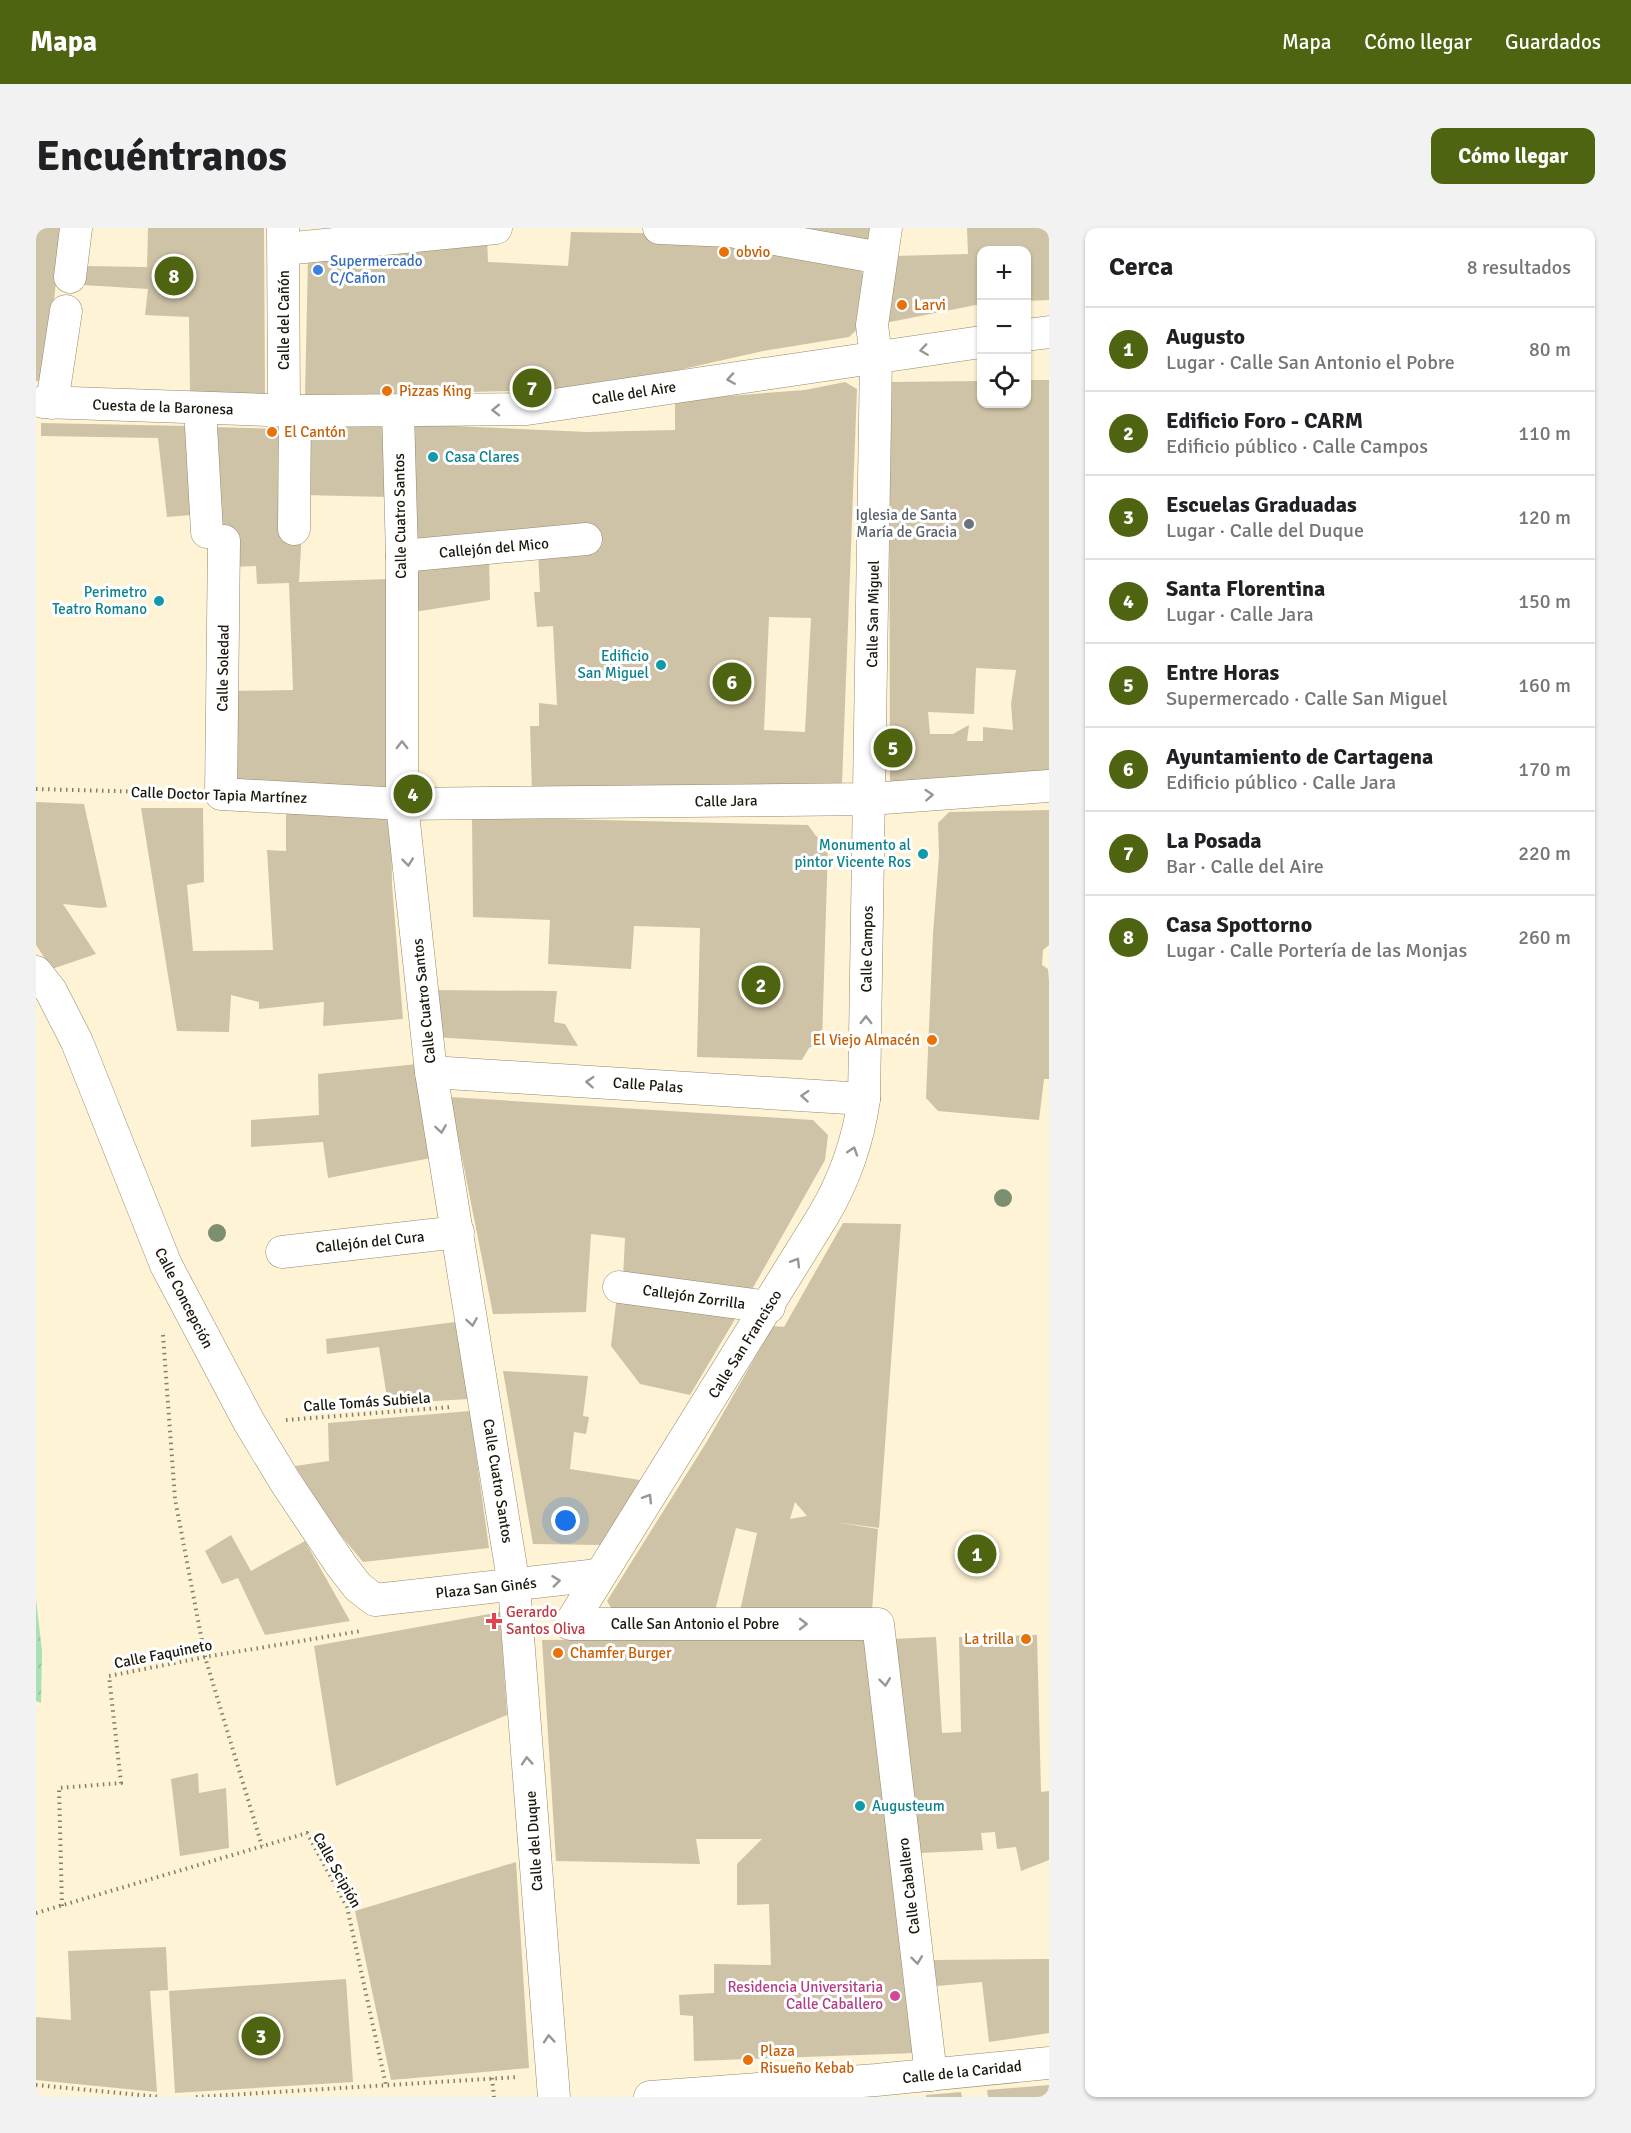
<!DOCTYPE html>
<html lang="es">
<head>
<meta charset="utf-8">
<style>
  :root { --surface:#fff; --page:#f2f2f2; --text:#202124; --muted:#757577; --line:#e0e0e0; --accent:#4e6410 }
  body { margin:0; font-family:Signika,sans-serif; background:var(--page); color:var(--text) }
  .controls { position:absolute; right:18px; top:18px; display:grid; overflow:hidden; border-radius:12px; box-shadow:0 2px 4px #0004 }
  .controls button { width:54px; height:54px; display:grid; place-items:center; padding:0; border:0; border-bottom:2px solid var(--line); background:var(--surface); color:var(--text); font:30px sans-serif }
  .you { position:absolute; left:530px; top:1293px; width:21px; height:21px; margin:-15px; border:4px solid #fff; border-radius:50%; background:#1a73e8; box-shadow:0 0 0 9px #1a73e833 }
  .badge { display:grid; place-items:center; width:39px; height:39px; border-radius:50%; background:var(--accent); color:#fff; font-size:20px; font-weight:700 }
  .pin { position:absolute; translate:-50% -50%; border:3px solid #fff; box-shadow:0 2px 6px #0006 }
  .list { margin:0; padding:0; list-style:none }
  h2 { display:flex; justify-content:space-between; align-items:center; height:78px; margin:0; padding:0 24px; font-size:26px }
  h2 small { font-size:20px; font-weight:400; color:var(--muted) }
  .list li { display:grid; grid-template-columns:39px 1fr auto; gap:18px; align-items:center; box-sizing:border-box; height:84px; padding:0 24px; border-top:2px solid var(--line) }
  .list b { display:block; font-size:22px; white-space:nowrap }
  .list p { margin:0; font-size:20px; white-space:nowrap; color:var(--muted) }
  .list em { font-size:20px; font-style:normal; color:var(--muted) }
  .icon { flex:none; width:33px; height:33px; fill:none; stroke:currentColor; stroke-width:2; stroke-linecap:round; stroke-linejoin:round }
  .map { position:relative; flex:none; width:1013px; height:1869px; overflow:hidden; border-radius:12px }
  header { display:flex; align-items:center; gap:36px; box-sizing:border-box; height:84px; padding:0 30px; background:var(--accent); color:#fff }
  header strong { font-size:28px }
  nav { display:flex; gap:33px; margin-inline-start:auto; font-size:21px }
  .intro { display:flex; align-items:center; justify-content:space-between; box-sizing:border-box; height:144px; padding:0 36px }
  h1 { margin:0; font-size:42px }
  .button { padding:15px 27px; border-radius:12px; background:var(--accent); color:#fff; font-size:21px; font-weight:700 }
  main { display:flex; gap:36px; padding:0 36px }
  aside { flex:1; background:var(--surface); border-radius:12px; box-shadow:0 2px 4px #0004 }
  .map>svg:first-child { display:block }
</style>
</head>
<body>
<header>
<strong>Mapa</strong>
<nav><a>Mapa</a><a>Cómo llegar</a><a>Guardados</a></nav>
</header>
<div class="intro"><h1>Encuéntranos</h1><a class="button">Cómo llegar</a></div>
<main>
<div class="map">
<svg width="1013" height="1869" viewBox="0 0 1013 1869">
  <defs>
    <pattern id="park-crowns" width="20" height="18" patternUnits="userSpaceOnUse" patternTransform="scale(1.5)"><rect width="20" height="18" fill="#a9e0b4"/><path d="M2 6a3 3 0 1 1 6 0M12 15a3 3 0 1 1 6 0" fill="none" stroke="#91bf9a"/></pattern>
  </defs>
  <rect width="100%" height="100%" fill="#fef3d5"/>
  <path fill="url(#park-crowns)" d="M0,1371L6,1423L5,1475L0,1473Z"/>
  <g fill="#cfc3a7" fill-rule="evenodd">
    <path d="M0,0H26L9,154L0,153Z"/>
    <path d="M112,0H228L229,168L154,163L153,89L109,87L112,61L47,57L50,38L111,39Z"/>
    <path d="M767,0H838L835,16Z"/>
    <path d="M931,0H1013V72L990,73V22H945V76L849,95L858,28L932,26Z"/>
    <path d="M535,4L662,6L820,36L831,52L824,99L813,109L727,123L625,146L511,162L269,168L272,29L451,8L452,34L532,38Z"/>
    <path d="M990,152H1013V542L913,552L854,554L853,154L945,153V176H990ZM940,440L980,442L975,476L977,502L947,499V513H931L933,497L917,506H894L892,484L938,486Z"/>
    <path d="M809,154L821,161L806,556L496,565L494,498H503V475L521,477L517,398L501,399L498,364H504L502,324L376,321L371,196L551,204L639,202V172L769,162ZM733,389L775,390L769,504L728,502Z"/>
    <path d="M5,195L151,198L155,287L131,289L122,210L5,208Z"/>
    <path d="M175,199L249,201L266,302L263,354L353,351L356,564L196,553V463L257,462L253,355L221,356L220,338L193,339L182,314Z"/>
    <path d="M265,199H350L353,269L266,267Z"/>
    <path d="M453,329L454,372L378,384L377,335Z"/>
    <path d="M0,574L48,576L71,679L64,680L27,676L60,726L16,741L0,717Z"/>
    <path d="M105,580H167L168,654L151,657L157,723L237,722L231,622L250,623V581L355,586L356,657L367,791L287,798L288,774L223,781V774L195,767L193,804L141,803Z"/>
    <path d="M1013,582V717L1007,722L1006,737L1012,741L1013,753V851H1008L1003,892L902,883L890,870L897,706L903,628L902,595L913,584Z"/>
    <path d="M436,589L772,597L780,608L792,617L786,814L773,820L766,832L661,829L664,700L598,698L595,741L512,736L514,692L437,689Z"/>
    <path d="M393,762L521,763L518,794L529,796L542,818L398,809Z"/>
    <path d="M382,836L395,930L292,950L287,914L215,919V892L283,887L282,846Z"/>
    <path d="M414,869L777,892L792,907L789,932L714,1065L587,1050L589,1010L555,1006L550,1084L457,1086Z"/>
    <path d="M807,995L865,996L843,1300L799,1294L842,1301L836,1383H704L721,1305L700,1300L679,1383H577L571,1373L670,1215L737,1098L748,1099ZM759,1274L771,1288L754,1291Z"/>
    <path d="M581,1067L705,1081L654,1167L604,1156L575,1118Z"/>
    <path d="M419,1094L432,1171L352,1176L343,1119L291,1126L290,1111Z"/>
    <path d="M467,1143L552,1148L547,1188L553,1189L550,1206L538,1204L534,1241L604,1252L567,1317L497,1316Z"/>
    <path d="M434,1183L453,1320L327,1334L294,1294L259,1238L293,1233L292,1195Z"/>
    <path d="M195,1307L215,1343L269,1313L314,1393L229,1407L202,1350L186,1356L169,1323Z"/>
    <path d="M464,1384L471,1487L300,1558L278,1418Z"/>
    <path d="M1001,1407L1005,1564L1013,1563V1632L985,1643L980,1619L961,1621L959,1604L945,1605L947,1622L884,1625L856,1411L900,1409L906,1505L925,1504L923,1409Z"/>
    <path d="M833,1409L880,1825L658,1833L657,1788L644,1787L643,1767L678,1765V1736L735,1737L733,1676L701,1677V1636L726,1611H660L664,1636L520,1633L506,1412Z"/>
    <path d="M162,1545L163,1565L190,1560L193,1620L144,1628L135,1551Z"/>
    <path d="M480,1634L493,1840L355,1852L319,1683Z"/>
    <path d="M130,1719L132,1762L114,1763L121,1864L0,1852V1789L35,1792L32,1723Z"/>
    <path d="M1013,1731V1805L953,1814L946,1754L901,1758L897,1732Z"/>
    <path d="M310,1751L317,1854L139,1865L133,1763Z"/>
    <path d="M1013,1857V1869H952L951,1862Z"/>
    <path d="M925,1864L926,1869H890V1867Z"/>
  </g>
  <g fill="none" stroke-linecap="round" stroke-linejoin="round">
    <g stroke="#93886d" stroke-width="33">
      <g id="street">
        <path d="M623,0L694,3L845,30"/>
        <path d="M850,0L836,97L840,129L828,871C822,914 809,951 787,988L534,1396H842L895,1847"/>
        <path d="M247,1L248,183"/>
        <path d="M248,21L460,0"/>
        <path d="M34,49L40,0"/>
        <path d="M990,107L1013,104"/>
        <path d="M7,174L259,183L491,181L945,114"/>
        <path d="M16,175L30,83"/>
        <path d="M164,180L171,304"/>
        <path d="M362,183L366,328V576L395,844L478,1358L518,1869"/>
        <path d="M258,301L259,183"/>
        <path d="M188,313L185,566L366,576L834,571L1013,558"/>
        <path d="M366,328L550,311"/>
        <path d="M0,744L15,763L41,814L130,1037L213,1194L250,1255L305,1337L322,1359L339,1372L562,1347"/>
        <path d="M395,844L828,871"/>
        <path d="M246,1024L422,1004"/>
        <path d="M583,1059L733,1079"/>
        <path d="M614,1869L840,1852L1013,1835"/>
      </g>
    </g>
    <g stroke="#857e6a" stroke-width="4" stroke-dasharray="1.5 4.5" stroke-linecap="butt">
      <path d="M0,561L152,565"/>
      <path d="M127,1107L139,1271L169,1429L226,1618"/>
      <path d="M250,1192L416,1179"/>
      <path d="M26,1678L23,1560L85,1555L73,1448L169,1429L325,1403"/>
      <path d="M0,1685L271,1605L311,1679L350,1857"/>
      <path d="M456,1850L458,1869"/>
      <path d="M0,1857L125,1869"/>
      <path d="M160,1869L483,1849"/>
    </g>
    <use href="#street" stroke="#fff" stroke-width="32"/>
  </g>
  <g fill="#7d8f71">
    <circle cx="967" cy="970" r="9"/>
    <circle cx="181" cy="1005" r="9"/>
  </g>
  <defs><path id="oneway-chevron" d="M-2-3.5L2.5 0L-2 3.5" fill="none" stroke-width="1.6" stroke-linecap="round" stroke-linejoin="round" transform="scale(1.5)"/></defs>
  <g stroke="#999792">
    <use href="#oneway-chevron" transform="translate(888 122) rotate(172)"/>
    <use href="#oneway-chevron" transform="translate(695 151) rotate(171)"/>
    <use href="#oneway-chevron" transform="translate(460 182) rotate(179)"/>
    <use href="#oneway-chevron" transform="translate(366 517) rotate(-90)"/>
    <use href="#oneway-chevron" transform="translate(893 567) rotate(-4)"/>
    <use href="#oneway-chevron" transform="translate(372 634) rotate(84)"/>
    <use href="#oneway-chevron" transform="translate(830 792) rotate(-89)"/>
    <use href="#oneway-chevron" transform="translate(554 854) rotate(-176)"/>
    <use href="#oneway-chevron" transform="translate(769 868) rotate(-176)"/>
    <use href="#oneway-chevron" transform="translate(405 901) rotate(81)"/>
    <use href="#oneway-chevron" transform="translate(817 923) rotate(-72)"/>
    <use href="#oneway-chevron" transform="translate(760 1034) rotate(-59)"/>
    <use href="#oneway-chevron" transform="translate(436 1094) rotate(81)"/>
    <use href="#oneway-chevron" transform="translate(612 1270) rotate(-58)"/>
    <use href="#oneway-chevron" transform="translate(520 1353) rotate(-7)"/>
    <use href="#oneway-chevron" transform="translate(767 1396)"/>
    <use href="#oneway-chevron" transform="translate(849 1454) rotate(83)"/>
    <use href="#oneway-chevron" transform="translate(491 1533) rotate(-94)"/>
    <use href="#oneway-chevron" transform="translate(881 1732) rotate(83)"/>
    <use href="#oneway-chevron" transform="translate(513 1811) rotate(-94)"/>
  </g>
  <g fill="#e8710a" stroke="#fff" stroke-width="2">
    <circle cx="688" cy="24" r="6"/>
    <circle cx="866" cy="77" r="6"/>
    <circle cx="351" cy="163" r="6"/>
    <circle cx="236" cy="204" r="6"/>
    <circle cx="896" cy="812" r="6"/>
    <circle cx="990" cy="1411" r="6"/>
    <circle cx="522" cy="1425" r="6"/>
    <circle cx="712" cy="1832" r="6"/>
  </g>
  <circle fill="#3f7fe0" stroke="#fff" stroke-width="2" cx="282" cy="42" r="6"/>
  <g fill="#0f9aa8" stroke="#fff" stroke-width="2">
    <circle cx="397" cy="229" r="6"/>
    <circle cx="123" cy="373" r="6"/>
    <circle cx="625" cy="437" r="6"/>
    <circle cx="887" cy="626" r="6"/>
    <circle cx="824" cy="1578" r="6"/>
  </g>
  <circle fill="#6b7280" stroke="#fff" stroke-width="2" cx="933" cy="296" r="6"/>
  <path fill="#e0444e" stroke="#fff" stroke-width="2" d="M455 1384h6v6h6v6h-6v6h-6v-6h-6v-6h6z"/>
  <circle fill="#d1479c" stroke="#fff" stroke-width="2" cx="859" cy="1768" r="6"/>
  <g text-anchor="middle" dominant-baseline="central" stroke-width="6" stroke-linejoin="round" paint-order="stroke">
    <g font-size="15" fill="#c56008" stroke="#fff" text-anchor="start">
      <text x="700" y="24">obvio</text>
      <text x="878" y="77">Larvi</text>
      <text x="363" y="163">Pizzas King</text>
      <text x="248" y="204">El Cantón</text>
      <text x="884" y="812" text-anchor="end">El Viejo Almacén</text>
      <text x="978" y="1411" text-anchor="end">La trilla</text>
      <text x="534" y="1425">Chamfer Burger</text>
      <text x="724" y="1823">Plaza<tspan x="724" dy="17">Risueño Kebab</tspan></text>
    </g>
    <g font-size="15" fill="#366cbe" stroke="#fff" text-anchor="start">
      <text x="294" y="33">Supermercado<tspan x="294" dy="17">C/Cañon</tspan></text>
    </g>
    <g font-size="15" fill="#1c180d" stroke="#fff">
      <text transform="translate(248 92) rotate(-90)">Calle del Cañón</text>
      <text transform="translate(598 165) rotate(-9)">Calle del Aire</text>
      <text transform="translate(127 179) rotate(2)">Cuesta de la Baronesa</text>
      <text transform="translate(364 288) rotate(-91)">Calle Cuatro Santos</text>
      <text transform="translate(458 320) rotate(-5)">Callejón del Mico</text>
      <text transform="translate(837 386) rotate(-89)">Calle San Miguel</text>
      <text transform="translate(187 440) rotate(-89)">Calle Soledad</text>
      <text transform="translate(183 567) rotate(2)">Calle Doctor Tapia Martínez</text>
      <text transform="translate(690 573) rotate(-1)">Calle Jara</text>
      <text transform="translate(831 721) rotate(-89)">Calle Campos</text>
      <text transform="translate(388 773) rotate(-96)">Calle Cuatro Santos</text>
      <text transform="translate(612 857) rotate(4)">Calle Palas</text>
      <text transform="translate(334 1014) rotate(-6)">Callejón del Cura</text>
      <text transform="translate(658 1069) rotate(8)">Callejón Zorrilla</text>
      <text transform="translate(148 1070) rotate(63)">Calle Concepción</text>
      <text transform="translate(709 1116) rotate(-58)">Calle San Francisco</text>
      <text transform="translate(331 1174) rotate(-4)">Calle Tomás Subiela</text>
      <text transform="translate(462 1253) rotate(81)">Calle Cuatro Santos</text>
      <text transform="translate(450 1360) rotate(-6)">Plaza San Ginés</text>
      <text x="659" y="1396">Calle San Antonio el Pobre</text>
      <text transform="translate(127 1426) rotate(-11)">Calle Faquineto</text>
      <text transform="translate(498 1613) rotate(-94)">Calle del Duque</text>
      <text transform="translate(301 1642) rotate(61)">Calle Scipión</text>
      <text transform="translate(873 1658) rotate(-97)">Calle Caballero</text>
      <text transform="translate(926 1844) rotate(-6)">Calle de la Caridad</text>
    </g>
    <g font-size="15" fill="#0d838f" stroke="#fff" text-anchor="end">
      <text x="409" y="229" text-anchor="start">Casa Clares</text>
      <text x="111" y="364">Perimetro<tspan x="111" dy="17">Teatro Romano</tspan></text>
      <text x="613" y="428">Edificio<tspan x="613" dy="17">San Miguel</tspan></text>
      <text x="875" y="617">Monumento al<tspan x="875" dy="17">pintor Vicente Ros</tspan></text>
      <text x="836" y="1578" text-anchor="start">Augusteum</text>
    </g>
    <g font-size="15" fill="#5b616d" stroke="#fff" text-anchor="end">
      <text x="921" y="287">Iglesia de Santa<tspan x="921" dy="17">María de Gracia</tspan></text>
    </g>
    <g font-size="15" fill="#be3a42" stroke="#fff" text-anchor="start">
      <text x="470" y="1384">Gerardo<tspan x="470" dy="17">Santos Oliva</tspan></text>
    </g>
    <g font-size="15" fill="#b23c85" stroke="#fff" text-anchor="end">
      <text x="847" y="1759">Residencia Universitaria<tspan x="847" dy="17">Calle Caballero</tspan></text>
    </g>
  </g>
</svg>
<div class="controls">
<button>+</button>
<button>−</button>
<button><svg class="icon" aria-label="locate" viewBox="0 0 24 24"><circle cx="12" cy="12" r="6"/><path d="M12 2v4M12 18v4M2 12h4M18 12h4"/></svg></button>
</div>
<div class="you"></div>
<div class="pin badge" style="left:941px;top:1326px">1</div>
<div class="pin badge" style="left:725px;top:757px">2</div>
<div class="pin badge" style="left:225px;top:1808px">3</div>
<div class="pin badge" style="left:377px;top:566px">4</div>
<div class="pin badge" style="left:857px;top:520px">5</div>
<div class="pin badge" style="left:696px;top:454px">6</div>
<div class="pin badge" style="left:496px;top:160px">7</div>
<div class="pin badge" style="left:138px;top:48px">8</div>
</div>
<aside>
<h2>Cerca<small>8 resultados</small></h2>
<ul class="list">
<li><span class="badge">1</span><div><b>Augusto</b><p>Lugar · Calle San Antonio el Pobre</p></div><em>80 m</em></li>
<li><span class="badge">2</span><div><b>Edificio Foro - CARM</b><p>Edificio público · Calle Campos</p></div><em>110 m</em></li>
<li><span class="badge">3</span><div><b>Escuelas Graduadas</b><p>Lugar · Calle del Duque</p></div><em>120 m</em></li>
<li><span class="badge">4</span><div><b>Santa Florentina</b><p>Lugar · Calle Jara</p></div><em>150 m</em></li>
<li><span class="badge">5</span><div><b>Entre Horas</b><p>Supermercado · Calle San Miguel</p></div><em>160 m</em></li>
<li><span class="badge">6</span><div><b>Ayuntamiento de Cartagena</b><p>Edificio público · Calle Jara</p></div><em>170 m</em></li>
<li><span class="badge">7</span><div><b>La Posada</b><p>Bar · Calle del Aire</p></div><em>220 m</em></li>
<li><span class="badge">8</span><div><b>Casa Spottorno</b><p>Lugar · Calle Portería de las Monjas</p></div><em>260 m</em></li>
</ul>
</aside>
</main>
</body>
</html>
